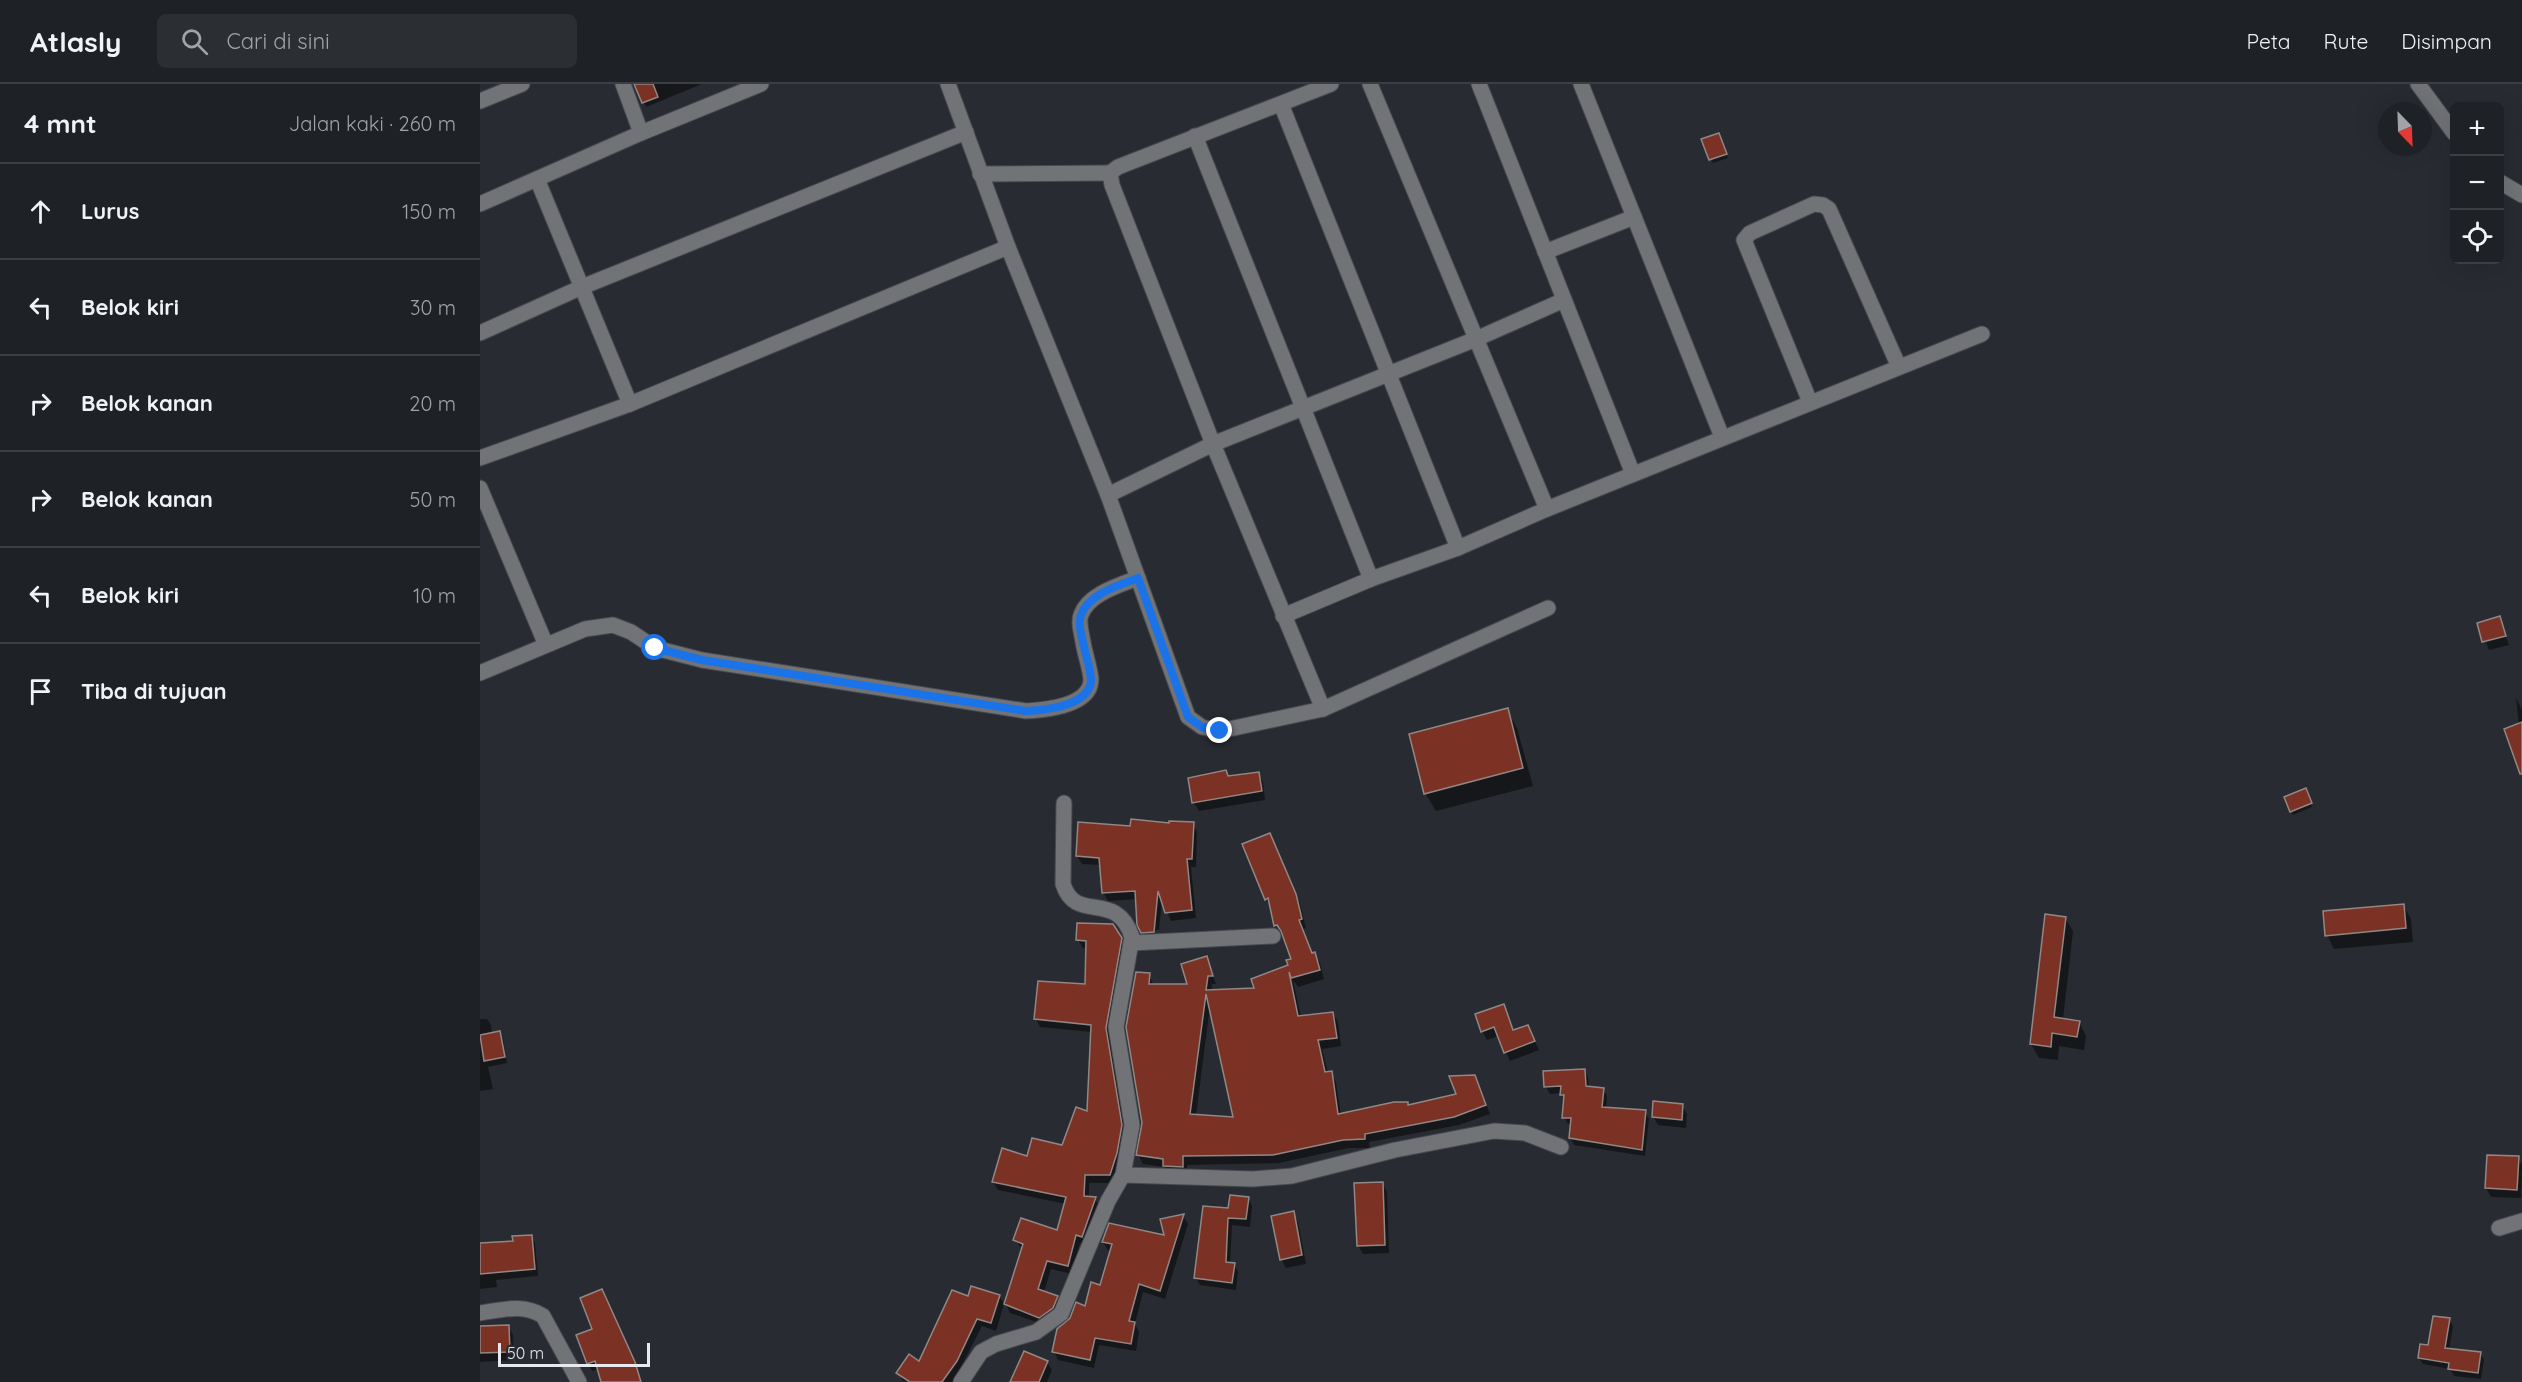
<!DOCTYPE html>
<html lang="id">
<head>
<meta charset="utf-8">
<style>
  :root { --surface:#1e2126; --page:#2b2e32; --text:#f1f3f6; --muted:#a1a3a7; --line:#3c3e43 }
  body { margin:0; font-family:Quicksand,sans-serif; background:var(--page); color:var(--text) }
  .controls { position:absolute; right:18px; top:18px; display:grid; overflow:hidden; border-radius:9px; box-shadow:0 6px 24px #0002 }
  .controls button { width:54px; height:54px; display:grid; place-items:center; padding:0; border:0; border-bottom:2px solid var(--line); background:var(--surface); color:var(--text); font:30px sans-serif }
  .compass { position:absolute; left:1898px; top:18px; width:54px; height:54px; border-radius:50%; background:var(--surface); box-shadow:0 6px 24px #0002; rotate:157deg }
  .scale { position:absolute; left:18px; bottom:15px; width:152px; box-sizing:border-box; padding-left:6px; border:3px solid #e6e9ed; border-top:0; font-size:16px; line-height:21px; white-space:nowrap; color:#e6e9ed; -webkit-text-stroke:4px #282c32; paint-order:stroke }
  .stop { position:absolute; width:18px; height:18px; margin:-14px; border:4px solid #1a73e8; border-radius:50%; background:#fff }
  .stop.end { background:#1a73e8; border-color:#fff; box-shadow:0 2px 6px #0008 }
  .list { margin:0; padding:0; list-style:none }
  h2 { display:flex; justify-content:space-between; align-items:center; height:78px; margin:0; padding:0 24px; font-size:26px }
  h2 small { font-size:20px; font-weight:400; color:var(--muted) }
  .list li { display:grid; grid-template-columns:39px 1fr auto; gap:18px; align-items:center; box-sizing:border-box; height:96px; padding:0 24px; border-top:2px solid var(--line) }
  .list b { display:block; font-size:22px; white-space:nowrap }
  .list em { font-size:20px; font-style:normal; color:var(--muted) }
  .icon { flex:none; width:33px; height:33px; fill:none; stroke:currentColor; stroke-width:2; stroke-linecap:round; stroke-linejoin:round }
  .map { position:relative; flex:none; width:2042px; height:1298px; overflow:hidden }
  header { display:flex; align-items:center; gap:36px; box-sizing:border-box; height:84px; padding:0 30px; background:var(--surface); border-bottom:2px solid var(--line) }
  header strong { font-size:28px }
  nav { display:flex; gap:33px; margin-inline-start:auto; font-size:21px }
  .search { width:420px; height:54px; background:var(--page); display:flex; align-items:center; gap:15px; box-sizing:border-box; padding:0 21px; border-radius:9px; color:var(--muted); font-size:22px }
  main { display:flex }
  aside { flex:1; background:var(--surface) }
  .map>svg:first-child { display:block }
</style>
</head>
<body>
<header>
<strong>Atlasly</strong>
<div class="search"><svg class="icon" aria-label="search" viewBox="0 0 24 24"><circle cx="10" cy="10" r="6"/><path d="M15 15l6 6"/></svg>Cari di sini</div>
<nav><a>Peta</a><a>Rute</a><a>Disimpan</a></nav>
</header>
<main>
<aside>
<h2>4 mnt<small>Jalan kaki · 260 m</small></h2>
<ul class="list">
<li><svg class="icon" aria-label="ahead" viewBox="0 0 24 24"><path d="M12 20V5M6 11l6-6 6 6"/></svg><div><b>Lurus</b></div><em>150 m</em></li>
<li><svg class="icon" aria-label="left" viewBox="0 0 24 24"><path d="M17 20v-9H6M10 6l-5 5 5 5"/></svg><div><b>Belok kiri</b></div><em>30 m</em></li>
<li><svg class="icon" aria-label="right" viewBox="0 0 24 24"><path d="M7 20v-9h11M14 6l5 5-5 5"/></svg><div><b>Belok kanan</b></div><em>20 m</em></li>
<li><svg class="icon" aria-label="right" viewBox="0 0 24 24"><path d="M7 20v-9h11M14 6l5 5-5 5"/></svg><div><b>Belok kanan</b></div><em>50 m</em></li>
<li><svg class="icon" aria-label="left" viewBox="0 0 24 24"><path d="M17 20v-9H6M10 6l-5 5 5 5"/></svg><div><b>Belok kiri</b></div><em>10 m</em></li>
<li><svg class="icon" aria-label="arrive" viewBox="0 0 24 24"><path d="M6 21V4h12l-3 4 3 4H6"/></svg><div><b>Tiba di tujuan</b></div></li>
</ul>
</aside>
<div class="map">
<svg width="2042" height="1298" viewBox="0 0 2042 1298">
  <rect width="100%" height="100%" fill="#282c32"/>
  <g fill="#0007" fill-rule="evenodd">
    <path d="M156,0H222L166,23Z"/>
    <path d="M1240,54L1248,74L1233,79L1223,56Z"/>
    <path d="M2019,534L2029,561L2009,566L1999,540Z"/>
    <path d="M2036,614L2042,626V675L2039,641Z"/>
    <path d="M1027,626L1037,644L1053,702L956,727L945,709Z"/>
    <path d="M746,688L749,693L778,689L783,698L785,716L719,727L714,719L709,695Z"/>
    <path d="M1827,710L1832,723L1813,731L1811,727Z"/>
    <path d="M713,740L717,748L716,783H711L716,834L691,837L682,815L679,846L662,847L657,815L628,817L623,808L621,781L602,780L597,772L651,743Z"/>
    <path d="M790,751L820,820L826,844L823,845L833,870H835L840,879L844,895L818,903L813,896L821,933L853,929L858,938L861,962L842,965L848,989H851L856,998L861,1031L927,1019L929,1022L978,1012L995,992L1010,1030L979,1041L889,1058L890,1064H869L799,1079L707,1081V1091H690L685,1083L663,1080L658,1071L663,1039L669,891L674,902H709L726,874L736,900H732L731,908L776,906L809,882L813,876L804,849L801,850L796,841L792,825L786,815ZM730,922L755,1034L716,1032Z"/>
    <path d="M1923,821L1931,835L1933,858L1854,865L1847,851Z"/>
    <path d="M1585,834L1593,847L1583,936L1599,938L1606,952L1604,966L1579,962L1578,976L1559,974L1551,960Z"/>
    <path d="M632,842L646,864L630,954L646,1050L634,1099H609V1114L615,1115L620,1123L607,1161L600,1159L592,1190L571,1185L564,1208L577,1213L582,1221L565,1241L530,1229L526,1220L543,1166L535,1156L578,1148L586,1120L518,1106L513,1098L548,1074L583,1063L609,1029L612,948L560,943L556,935L607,902L608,865L603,864L598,856Z"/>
    <path d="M1023,922L1034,948L1048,942L1059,966L1030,977L1018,952L1007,956L1002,947Z"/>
    <path d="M0,935H7L11,941L12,950L19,949L23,955L27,979L8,983L13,1005L0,1007Z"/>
    <path d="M1104,986L1108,993L1109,1004L1123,1005L1127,1012L1126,1025L1165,1028L1169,1035L1165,1072L1094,1061L1090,1054L1092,1040H1088L1084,1033L1085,1017L1082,1009L1070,1010L1066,1003L1065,989Z"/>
    <path d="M1202,1021L1207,1030L1206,1044L1178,1041L1173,1032Z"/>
    <path d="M2009,1072L2038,1074L2042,1081L2041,1114L2011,1113L2006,1104Z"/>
    <path d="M902,1099L907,1108L909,1169L883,1170L878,1161Z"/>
    <path d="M768,1114L772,1122L770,1143L752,1141L750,1180H754L758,1188L756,1206L720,1201L716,1194L750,1125Z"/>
    <path d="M813,1129L818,1138L826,1180L806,1184L801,1175Z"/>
    <path d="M703,1132L708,1140L685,1215L663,1208L655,1240L659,1248L656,1267L619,1261L614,1284L578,1276L574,1268L621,1202L631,1167L628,1166L623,1158L685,1153Z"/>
    <path d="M51,1152L55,1159L58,1192L16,1196L17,1203L0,1205V1161L34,1159Z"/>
    <path d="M519,1212L524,1220L516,1247L502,1242L473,1298L423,1297L418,1289L440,1279L489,1214Z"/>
    <path d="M1969,1236L1973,1242L1969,1266L2000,1269L2004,1276L2001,1295L1974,1292L1970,1285L1943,1280L1939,1274Z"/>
    <path d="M28,1242L33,1251L34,1276L0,1278V1243Z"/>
    <path d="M97,1252L161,1298H123L119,1285L112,1287L108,1279Z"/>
    <path d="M567,1278L572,1286L567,1298H532Z"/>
  </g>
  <g fill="#7b3124" stroke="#918785" stroke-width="1.5" fill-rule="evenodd">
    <path d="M154,0H173L178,13L162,19Z"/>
    <path d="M1239,49L1247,70L1229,76L1221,55Z"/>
    <path d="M2020,532L2026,552L2002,558L1997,539Z"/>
    <path d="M1028,624L1043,684L944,710L929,650Z"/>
    <path d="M2042,638V690H2040L2024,645Z"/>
    <path d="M746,686L748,692L779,688L782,707L712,719L708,694Z"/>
    <path d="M1826,704L1832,719L1810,728L1804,713Z"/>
    <path d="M651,735L689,739V737L714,738L712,775H707L712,826L685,829L678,807L674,848L661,849L657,841L655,807L622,809L619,774L596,772L598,738L650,742Z"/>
    <path d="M790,749L816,810L822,835L819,836L832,869L835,868L840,886L811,894L809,888L818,932L853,928L857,954L838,956L845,988L852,987L858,1030L914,1018H928V1021L976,1010L969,992L995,991L1006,1021L974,1033L885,1050V1055L863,1056L793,1071L703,1072V1083L683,1082V1075L656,1071L662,1039L646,943L656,888L670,889L669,900H707L701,880L727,872L733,892H728L726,906L774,904L771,895L808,881L806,876L811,875L801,847L797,841L794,842L788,814L785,816L762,760ZM726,910L753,1033L710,1030Z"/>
    <path d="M1924,820L1926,844L1845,852L1843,827Z"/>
    <path d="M1565,830L1586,833L1574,933L1600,937L1597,953L1572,949L1571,963L1550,960Z"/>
    <path d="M597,839L633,840L642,854L626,944L642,1041L637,1069L630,1091H605L604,1112L616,1113L602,1153L596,1151L588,1182L567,1177L558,1205L578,1212L573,1224L559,1234L524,1220L543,1160L533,1156L541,1134L577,1146L586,1113L512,1098L522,1064L547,1072L552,1054L582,1061L596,1023L607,1027L611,941L554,935L558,897L605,900L606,857L596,856Z"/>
    <path d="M1024,920L1033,946L1048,941L1055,957L1024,969L1014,943L1001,948L995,930Z"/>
    <path d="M20,947L25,973L4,977L0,951Z"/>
    <path d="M1105,985L1106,1002L1124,1004L1122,1023L1166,1026L1162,1066L1089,1054L1091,1034H1082L1084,1011H1080L1081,1002L1064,1003L1063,987Z"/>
    <path d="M1173,1017L1203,1020L1202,1036L1172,1033Z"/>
    <path d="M2007,1071L2039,1072L2037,1106L2005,1104Z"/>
    <path d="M903,1098L905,1161L877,1162L874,1099Z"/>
    <path d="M750,1111L769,1113L766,1135L748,1134L746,1178L755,1179L752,1199L714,1194L723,1122L748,1124Z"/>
    <path d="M814,1127L822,1171L800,1176L791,1132Z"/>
    <path d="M704,1130L680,1207L659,1200L649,1237L655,1238L651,1260L615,1254L610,1276L572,1268L577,1245L590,1234L596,1218L605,1222L611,1198L620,1201L632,1160L622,1158L629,1139L684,1151L680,1135Z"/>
    <path d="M52,1151L55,1185L0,1190V1159L33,1157L32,1152Z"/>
    <path d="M491,1202L520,1211L511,1239L497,1235L477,1277L462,1298H430L416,1289L429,1270L439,1277L472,1206L488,1212Z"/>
    <path d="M122,1205L155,1278L161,1298H121L115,1277L107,1280L96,1251L112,1245L100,1214Z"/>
    <path d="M1953,1232L1970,1234L1965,1264L2001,1268L1998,1289L1968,1285L1969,1279L1938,1274L1940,1260L1948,1261Z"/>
    <path d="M29,1241L30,1268L0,1269V1242Z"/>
    <path d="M544,1267L568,1277L559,1298H530Z"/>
  </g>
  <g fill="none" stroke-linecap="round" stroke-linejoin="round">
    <g stroke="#464a50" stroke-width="17">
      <g id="minor">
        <path d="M468,0L528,163L628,411L708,633L722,643L740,647L843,625L1068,524"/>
        <path d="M890,0L1067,425"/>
        <path d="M999,0L1153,390"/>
        <path d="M1101,0L1242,353"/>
        <path d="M1938,0L1974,49"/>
        <path d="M0,17L42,0"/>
        <path d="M801,20L978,464"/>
        <path d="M161,49L281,0"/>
        <path d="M715,52L891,495"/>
        <path d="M500,90L630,89"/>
        <path d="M57,95L150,320"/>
        <path d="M2020,98L2042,111"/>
        <path d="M0,120L161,49L143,0"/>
        <path d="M1065,168L1154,133"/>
        <path d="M0,249L102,203L486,48"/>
        <path d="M1330,318L1264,156L1270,149L1334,120L1343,121L1349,125L1419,283"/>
        <path d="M0,374L150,320L528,163"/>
        <path d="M0,404L66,561"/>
        <path d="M628,411L733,360L996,255L1084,216"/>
        <path d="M803,532L891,495L978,464L1067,425L1502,250"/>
        <path d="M0,589L105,545L133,541L151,548L175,564L222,576L546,627C565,626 611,622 611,595C610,584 605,570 603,558C602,551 598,538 601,531C608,510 640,501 658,494"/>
        <path d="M843,625L733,360L632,101L630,89L638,83L851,0"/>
        <path d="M584,719L583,800C596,841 636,804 652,853L636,943L652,1041L643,1091"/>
        <path d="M651,859L793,852"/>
        <path d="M2019,1144L2042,1137"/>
        <path d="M0,1229C22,1226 43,1219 63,1232L99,1298"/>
        <path d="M481,1298L501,1268L516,1260L556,1248L581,1230L628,1117L643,1091L773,1095L812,1092L915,1066L1014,1047L1045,1049L1081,1063"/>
      </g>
    </g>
    <use href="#minor" stroke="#717377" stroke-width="15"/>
  </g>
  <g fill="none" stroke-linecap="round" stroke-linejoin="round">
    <path stroke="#1a73e8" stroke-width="8" d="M175,564L222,576L546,627C565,626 611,622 611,595C610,583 605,570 603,558C601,551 598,538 601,531C608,510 640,501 658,494L708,633L722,643L740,647"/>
  </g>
</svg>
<div class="controls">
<button>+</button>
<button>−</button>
<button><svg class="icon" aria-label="locate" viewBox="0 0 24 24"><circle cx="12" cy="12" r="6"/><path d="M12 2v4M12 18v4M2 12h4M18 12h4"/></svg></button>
</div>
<svg class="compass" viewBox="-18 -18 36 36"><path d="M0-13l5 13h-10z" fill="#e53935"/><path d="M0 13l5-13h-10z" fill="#a1a3a7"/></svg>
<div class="scale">50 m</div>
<div class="stop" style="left:175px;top:564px"></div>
<div class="stop end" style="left:740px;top:647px"></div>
</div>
</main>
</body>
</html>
